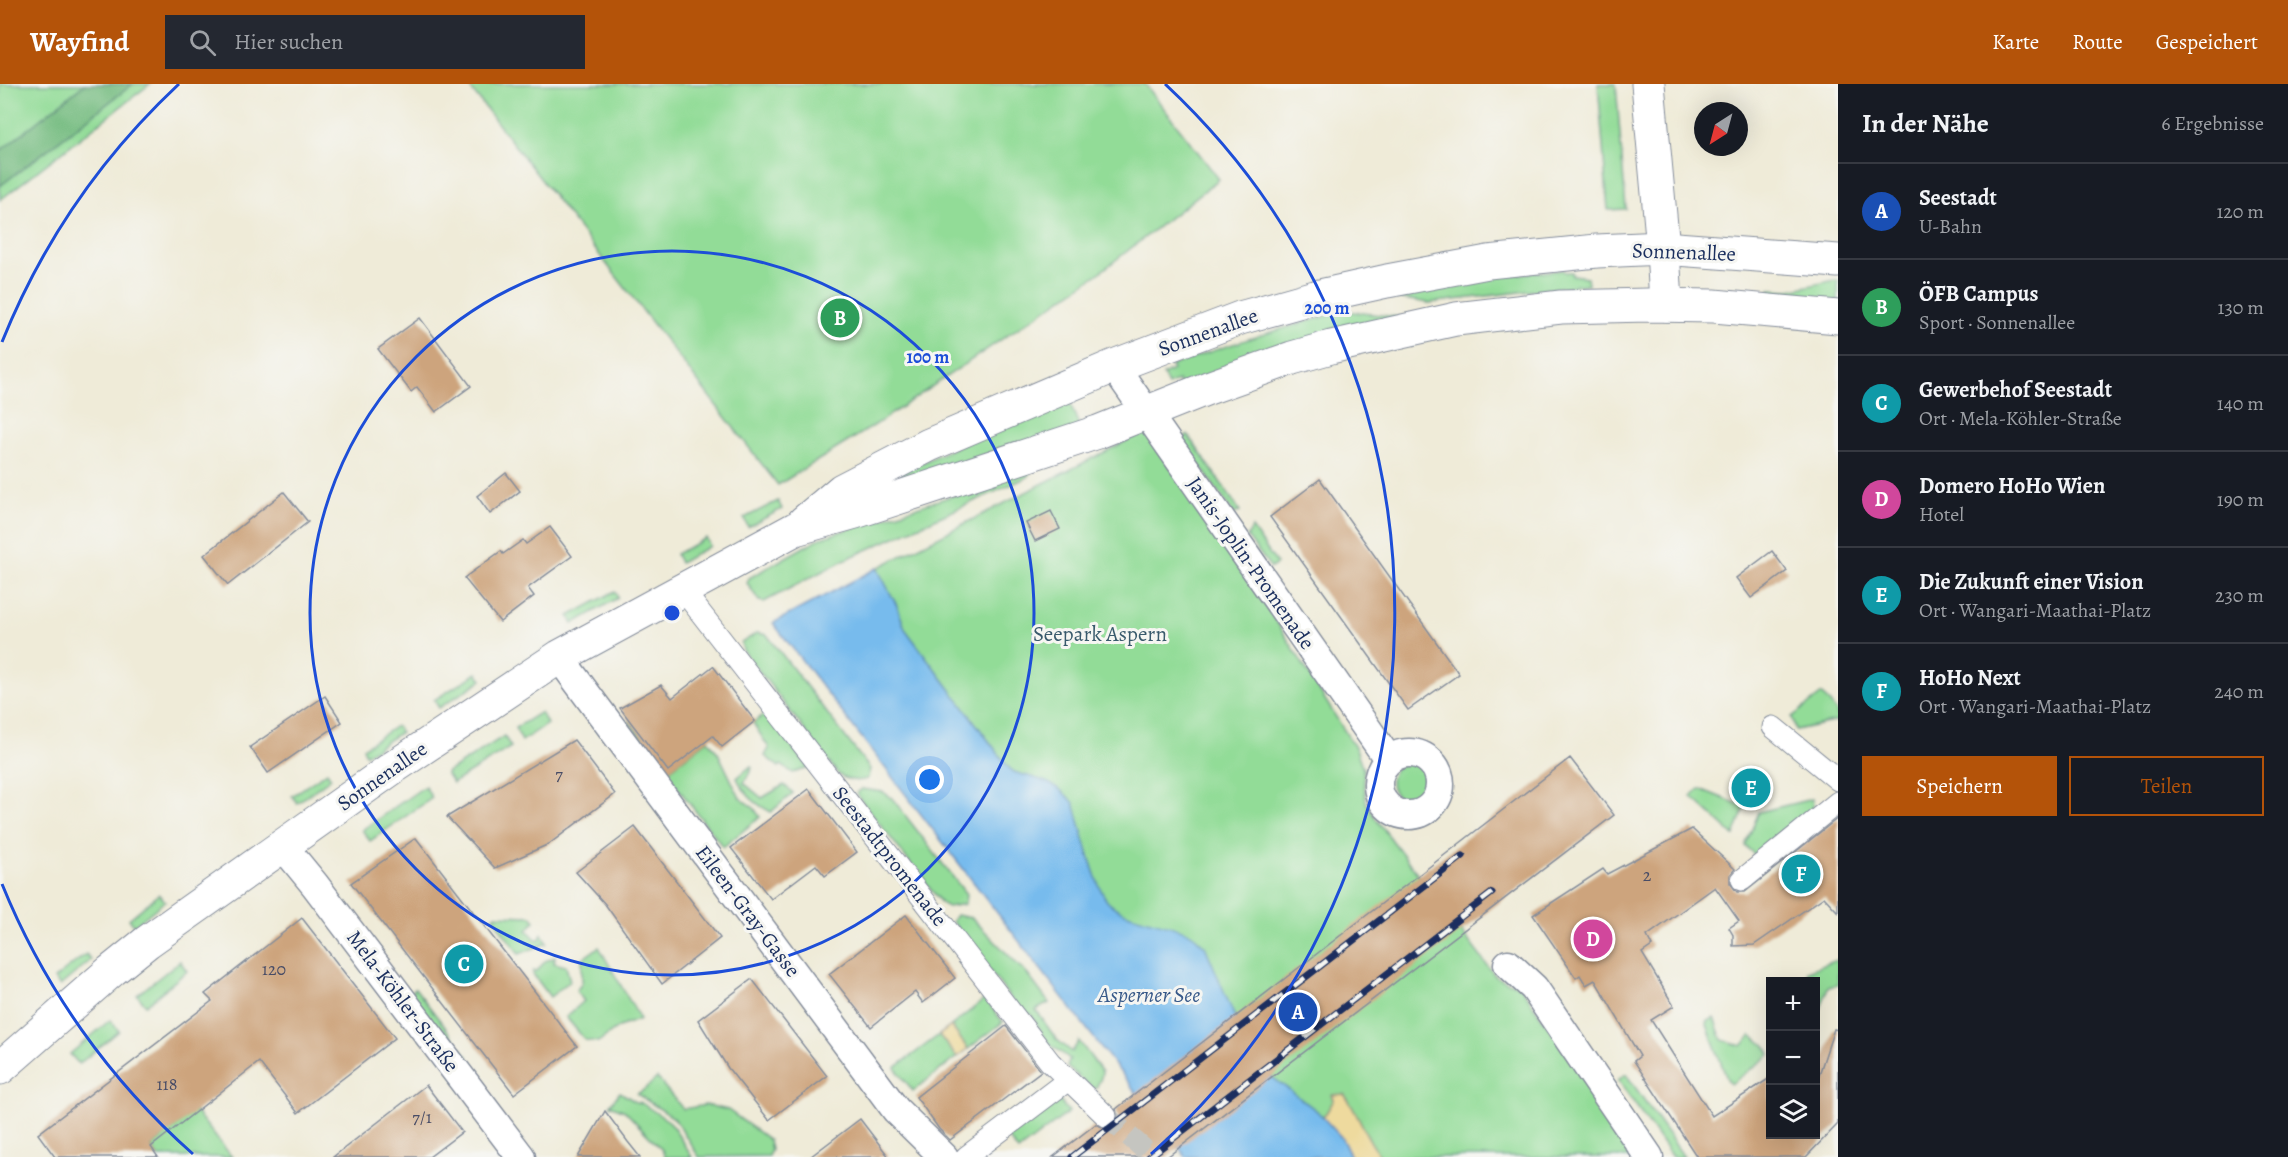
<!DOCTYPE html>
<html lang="de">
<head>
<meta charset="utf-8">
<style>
  :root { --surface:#171b24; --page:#242831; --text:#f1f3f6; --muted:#9ea1a6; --line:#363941; --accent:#b45309 }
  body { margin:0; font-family:Alegreya,serif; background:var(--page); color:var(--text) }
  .controls { position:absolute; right:18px; bottom:18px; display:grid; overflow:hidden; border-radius:0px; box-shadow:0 6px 24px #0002 }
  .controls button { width:54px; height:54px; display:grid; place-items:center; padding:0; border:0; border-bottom:2px solid var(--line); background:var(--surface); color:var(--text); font:30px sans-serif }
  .compass { position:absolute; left:1694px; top:18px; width:54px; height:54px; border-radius:50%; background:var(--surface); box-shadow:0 6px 24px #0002; rotate:216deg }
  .you { position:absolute; left:930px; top:696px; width:21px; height:21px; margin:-15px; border:4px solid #fff; border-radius:50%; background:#1a73e8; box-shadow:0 0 0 9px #1a73e833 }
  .badge { display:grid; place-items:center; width:39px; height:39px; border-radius:50%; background:var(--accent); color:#fff; font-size:20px; font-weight:700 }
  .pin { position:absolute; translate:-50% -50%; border:3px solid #fff; box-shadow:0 2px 6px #0006 }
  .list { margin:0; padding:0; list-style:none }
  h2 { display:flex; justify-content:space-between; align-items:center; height:78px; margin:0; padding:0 24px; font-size:26px }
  h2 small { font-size:20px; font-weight:400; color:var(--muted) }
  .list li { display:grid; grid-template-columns:39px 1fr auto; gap:18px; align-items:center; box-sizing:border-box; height:96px; padding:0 24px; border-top:2px solid var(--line) }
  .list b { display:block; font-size:22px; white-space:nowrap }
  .list p { margin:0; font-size:20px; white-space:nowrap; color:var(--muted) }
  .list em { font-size:20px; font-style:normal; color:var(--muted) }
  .actions { display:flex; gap:12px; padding:18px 24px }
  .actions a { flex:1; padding:14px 0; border:2px solid var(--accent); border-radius:0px; text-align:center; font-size:21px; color:var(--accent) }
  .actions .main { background:var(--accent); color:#fff }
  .icon { flex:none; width:33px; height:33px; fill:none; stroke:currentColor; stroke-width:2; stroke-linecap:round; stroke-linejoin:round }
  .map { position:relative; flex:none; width:1838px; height:1073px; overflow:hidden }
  header { display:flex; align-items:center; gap:36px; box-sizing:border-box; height:84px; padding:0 30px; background:var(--accent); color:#fff }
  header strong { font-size:28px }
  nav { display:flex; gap:33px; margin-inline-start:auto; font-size:21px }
  .search { width:420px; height:54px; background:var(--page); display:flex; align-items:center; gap:15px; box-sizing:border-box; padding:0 21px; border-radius:0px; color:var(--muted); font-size:22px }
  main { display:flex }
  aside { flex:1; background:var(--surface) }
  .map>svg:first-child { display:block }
</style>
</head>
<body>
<header>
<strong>Wayfind</strong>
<div class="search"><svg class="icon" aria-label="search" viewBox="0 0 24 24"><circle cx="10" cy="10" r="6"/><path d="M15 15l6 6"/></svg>Hier suchen</div>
<nav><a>Karte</a><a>Route</a><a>Gespeichert</a></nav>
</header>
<main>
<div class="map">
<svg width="1838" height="1073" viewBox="0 0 1838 1073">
  <rect width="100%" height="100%" fill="#f6f6f2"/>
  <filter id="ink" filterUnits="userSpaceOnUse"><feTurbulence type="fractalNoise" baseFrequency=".0167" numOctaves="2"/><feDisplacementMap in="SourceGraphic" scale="12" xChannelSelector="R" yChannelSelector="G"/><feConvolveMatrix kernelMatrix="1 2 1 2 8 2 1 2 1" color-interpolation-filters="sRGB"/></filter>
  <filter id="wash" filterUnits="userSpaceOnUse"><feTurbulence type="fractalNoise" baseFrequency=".008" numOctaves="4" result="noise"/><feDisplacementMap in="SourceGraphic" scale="24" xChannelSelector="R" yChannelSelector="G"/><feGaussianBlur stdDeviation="1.35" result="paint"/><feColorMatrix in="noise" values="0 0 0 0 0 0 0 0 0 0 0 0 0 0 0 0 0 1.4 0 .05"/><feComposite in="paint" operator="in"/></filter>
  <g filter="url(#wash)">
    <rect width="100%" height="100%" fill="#efebd8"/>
    <g fill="#92dc97" stroke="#56867a" stroke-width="1.5">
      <path d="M0,0H85L0,67Z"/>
      <path d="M133,0H150L0,116V102Z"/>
      <path d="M467,0H1145L1219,95L1098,190L875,341L778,401Z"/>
      <path d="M1598,0H1616L1626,125L1608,126Z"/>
      <path d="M1563,186L1564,188H1572V191L1587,193L1588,200L1429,219L1365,209L1407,200Z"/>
      <path d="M1835,196L1838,197V222L1770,214V205L1790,206Z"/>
      <path d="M1345,227L1407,234L1181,303L1178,297L1168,301L1163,291L1173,286L1171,282C1228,260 1286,243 1345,227Z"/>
      <path d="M1067,312L1080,344L889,407L884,396Z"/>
      <path d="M1146,347L1278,540L1356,665L1363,685L1366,718L1376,735L1496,893L1521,903L1637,1073H1332L1339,1051L1317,1027L1268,990L1121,840L1014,688L1009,684L905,545L897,522L877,484Z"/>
      <path d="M1188,351L1240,427L1234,430L1183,358L1182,354Z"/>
      <path d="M1032,386L1028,393L842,477L764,518L759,517L747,499L749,494L818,455Z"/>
      <path d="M778,417L782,425L748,443L744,434Z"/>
      <path d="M1252,444L1277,480L1271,484L1247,453Z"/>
      <path d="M706,454L710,462L680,479L676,470Z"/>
      <path d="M615,507L618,514L573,540L569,532Z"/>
      <path d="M757,549L767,551L774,560L870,685L868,694C861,699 847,696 839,691L743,566L741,559Z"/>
      <path d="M477,589L482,596L439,624L434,616Z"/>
      <path d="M1822,610L1837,628L1838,637L1796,646L1792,633Z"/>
      <path d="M541,628L547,640L522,657L515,644Z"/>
      <path d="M766,629L809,684L793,689L781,681L779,683L765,672L769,664L753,639Z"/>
      <path d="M629,637L668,687L708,656L718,669L740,714L754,724L760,733L723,763L628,639Z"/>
      <path d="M396,642L401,648L366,671L363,664Z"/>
      <path d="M504,652L511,663L453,699L446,689Z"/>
      <circle cx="1410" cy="698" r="19"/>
      <path d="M751,682L752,684L744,699L762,714L784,701L793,709L771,728C754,719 745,711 737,694Z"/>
      <path d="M327,688L331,694L297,719L292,712Z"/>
      <path d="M425,702L432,714L370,757L362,746Z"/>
      <path d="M862,705L883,708L892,714L966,810L965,820L948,823L942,820L858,712L857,709Z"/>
      <path d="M1700,705L1745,723L1734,752L1691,712Z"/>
      <path d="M1812,715L1814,726L1755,771L1745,762L1759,728Z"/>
      <path d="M159,810L165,817L134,842L129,835Z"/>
      <path d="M496,831L531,832L535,837L527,846L536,855H540L542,850L547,859L519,870C512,859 498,844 494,833Z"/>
      <path d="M956,831L972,834L1028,891L1049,919L1036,926L1056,955L1072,968L1079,957L1102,988L1101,994L1096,1004H1092L1067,983L1070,975L1048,959L1031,930L1024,932L952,837Z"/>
      <path d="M599,863L640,935L619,943L598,958L585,956L566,933L584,917L576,907L582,899V875Z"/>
      <path d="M86,870L91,876L60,902L54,895Z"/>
      <path d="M555,873L554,879L566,882L570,897L550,913L533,890V887H537L545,877Z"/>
      <path d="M1836,876L1838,878V901L1828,903L1816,938V898L1807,897V887Z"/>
      <path d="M180,877L187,887L146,921L137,911Z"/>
      <path d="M415,904L468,973L462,978L409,910Z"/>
      <path d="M985,915L1003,938L968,965L951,942Z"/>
      <path d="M1714,934L1722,956L1742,962L1751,951C1759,957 1768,961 1770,971L1731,1000L1727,995L1706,938Z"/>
      <path d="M110,936L119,947L79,980L70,970Z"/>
      <path d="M939,951L957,973L913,1007L895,984Z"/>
      <path d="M1626,990L1684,1073H1672L1618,996Z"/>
      <path d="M657,994L683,1025L706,1021L728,1026L769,1056L771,1066L768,1072L699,1073L674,1034L637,1010L645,1005Z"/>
      <path d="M620,1008L639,1020L640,1018L670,1038L692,1073H665L662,1066L625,1027L610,1021Z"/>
      <path d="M1054,1010L1069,1028L1018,1067L1004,1048Z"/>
      <path d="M195,1027L232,1073H158L151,1063Z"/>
    </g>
    <path fill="#75bc80" stroke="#48766f" stroke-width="1.5" d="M85,0H133L0,102V67Z"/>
    <g fill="#eeda9e" stroke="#84847e" stroke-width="1.5">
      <path d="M951,942L968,965L957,973L939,951Z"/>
      <path d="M1344,1010C1359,1030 1365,1054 1381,1073H1351L1341,1053L1323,1034L1334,1016L1332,1011Z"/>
    </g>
    <path fill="#77bbed" stroke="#4975a6" stroke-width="1.5" d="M877,484L897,522L905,545L1009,684L1014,688C1041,696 1055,697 1074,719C1080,739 1097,809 1109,819C1129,837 1167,837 1191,850C1196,853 1200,858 1205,862L1249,967L1268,990L1317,1027L1341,1053L1351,1073H1186L773,539Z"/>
    <g id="blocks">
      <g fill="#cda47d">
        <path d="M420,234L471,302L436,328L417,303L411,308L378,265Z"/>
        <path d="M506,389L520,407L490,430L477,412Z"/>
        <path d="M1320,395L1459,590L1408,626L1270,433Z"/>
        <path d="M284,408L308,438L228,501L204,471Z"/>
        <path d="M1051,427L1060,445L1035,457L1026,439Z"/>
        <path d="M550,443L572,472L528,504L534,512L500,538L464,494L501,467L503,470L523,456L526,460Z"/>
        <path d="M1772,467L1787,487L1751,514L1736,494Z"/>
        <path d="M713,582L755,637L722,663L713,652L668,687L620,624L661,601L672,614Z"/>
        <path d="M325,612L342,638L268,689L250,663Z"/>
        <path d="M574,656L615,710L549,760L495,784L447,733Z"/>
        <path d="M1570,674L1614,731L1167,1073H1053L1096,1040L1104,1044L1115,1041L1118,1034L1116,1025Z"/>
        <path d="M809,705L857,768L825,792L816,781L771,815L731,764Z"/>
        <path d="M1838,734V828L1824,813L1754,861L1733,862V851L1729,844L1739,837L1715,803L1647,852L1652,862L1642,869L1674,922L1651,936L1712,1032L1770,994V1050H1815V1003L1834,945L1838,946V1040L1806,1073H1697L1634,977L1640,972L1595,896L1586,901L1580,891L1576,894L1533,831L1603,785L1607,790L1692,745L1735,785L1730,791V799L1737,808H1745Z"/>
        <path d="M635,743L720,854L662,900L605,820L576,788Z"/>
        <path d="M416,754L577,962L514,1010L351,799Z"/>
        <path d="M906,831L955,894L923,919L915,908L871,943L829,890Z"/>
        <path d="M302,834L395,954L298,1029L259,978L151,1063L158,1073H55L38,1050L212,917L205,910Z"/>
        <path d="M752,895L827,992L769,1036L728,984L698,936Z"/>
        <path d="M1006,942L1041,987L950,1056L939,1045L916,1013Z"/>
        <path d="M426,1001L462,1048L429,1073H333Z"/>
        <path d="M605,1027L628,1058L640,1073H578Z"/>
        <path d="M860,1035L889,1073H810Z"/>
      </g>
    </g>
  </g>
  <g filter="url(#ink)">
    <use href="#blocks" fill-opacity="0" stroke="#858d9b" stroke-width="1.5"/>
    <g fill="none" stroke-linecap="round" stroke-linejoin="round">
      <path stroke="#c5c5c0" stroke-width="21" stroke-dasharray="21 10" stroke-linecap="butt" d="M1106,1032L1153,1073"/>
      <g stroke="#858d9b" stroke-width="23">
        <g id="pedestrian">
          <path d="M682,505L1050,978L1106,1032"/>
          <path d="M1773,643L1838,696"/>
          <path d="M1742,796L1838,718"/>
          <path d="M966,1073L1068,996"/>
        </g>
      </g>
      <g stroke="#858d9b" stroke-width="31">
        <g id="minor">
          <path d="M1114,282L1389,676"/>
          <path d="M559,573L896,1026L944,1073"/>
          <circle cx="1409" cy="700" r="31"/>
          <path d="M283,762L315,801L521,1073"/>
          <path d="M1508,880L1534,904L1649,1073"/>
        </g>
      </g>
      <g stroke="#858d9b" stroke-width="35">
        <g id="tertiary">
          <path d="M1648,0L1663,164L1666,221"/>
          <path d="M804,438L842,406L929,361L1114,282L1240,234L1315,213L1387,197L1488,178L1597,167L1663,164L1838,177"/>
          <path d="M0,984L111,887L147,858L391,685L559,573L795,445L855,428L1098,348L1208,304L1292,274L1331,263L1456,235L1561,223L1648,221L1714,222L1838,233"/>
        </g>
      </g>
      <use href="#pedestrian" stroke="#fff" stroke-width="21"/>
      <use href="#minor" stroke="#fff" stroke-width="28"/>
      <use href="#tertiary" stroke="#fff" stroke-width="33"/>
      <g stroke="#1b2f5e" stroke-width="7">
        <g id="rail">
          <path d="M1072,1073L1463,772"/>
          <path d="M1149,1073L1492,809"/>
        </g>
      </g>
      <use href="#rail" stroke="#f6f6f2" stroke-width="4.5" stroke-dasharray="14" stroke-linecap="butt"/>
    </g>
  </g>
  <g fill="none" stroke="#1d4ed8" stroke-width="3">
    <circle cx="672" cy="529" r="362"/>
    <path d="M193 1070A723 723 0 0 1 2 800M2 258A723 723 0 0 1 179 0M1165 0A723 723 0 0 1 1151 1070"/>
  </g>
  <g text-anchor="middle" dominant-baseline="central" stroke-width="6" stroke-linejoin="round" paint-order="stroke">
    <g font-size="18" fill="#484c66">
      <text x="559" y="690">7</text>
      <text x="1647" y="791">2</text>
      <text x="274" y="885">120</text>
      <text x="167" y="1000">118</text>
      <text x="422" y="1033">7/1</text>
    </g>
    <g font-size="21" fill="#1b2f5e" stroke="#f6f6f2">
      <text transform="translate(1684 168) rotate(2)">Sonnenallee</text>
      <text transform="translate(1208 248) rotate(-20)">Sonnenallee</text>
      <text transform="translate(1251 479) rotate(55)">Janis-Joplin-Promenade</text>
      <text transform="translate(382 692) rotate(-35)">Sonnenallee</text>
      <text transform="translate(890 772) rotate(52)">Seestadtpromenade</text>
      <text transform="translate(748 827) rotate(53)">Eileen-Gray-Gasse</text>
      <text transform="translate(403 917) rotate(53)">Mela-Köhler-Straße</text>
    </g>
    <g font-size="21" fill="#395a6c" stroke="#f6f6f2">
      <text x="1100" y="550">Seepark Aspern</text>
    </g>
    <g font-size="22" font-style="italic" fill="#375989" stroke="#f6f6f2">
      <text x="1149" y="911">Asperner See</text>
    </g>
  </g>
  <circle cx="672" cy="529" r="9" fill="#1d4ed8" stroke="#f6f6f2" stroke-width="3"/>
  <g font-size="18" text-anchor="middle" font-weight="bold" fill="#1d4ed8" stroke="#f6f6f2" stroke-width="6" stroke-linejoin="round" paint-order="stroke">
    <text x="1327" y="230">200 m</text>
    <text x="928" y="279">100 m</text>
  </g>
</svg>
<div class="controls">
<button>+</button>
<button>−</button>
<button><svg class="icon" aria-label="layers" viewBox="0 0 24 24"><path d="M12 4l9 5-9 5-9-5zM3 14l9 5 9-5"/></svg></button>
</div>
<svg class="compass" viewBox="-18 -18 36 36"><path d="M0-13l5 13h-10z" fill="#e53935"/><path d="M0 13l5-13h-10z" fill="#9ea1a6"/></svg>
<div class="you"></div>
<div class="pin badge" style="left:1298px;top:928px;background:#1a4fb4">A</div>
<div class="pin badge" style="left:840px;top:234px;background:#2e9e5b">B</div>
<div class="pin badge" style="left:464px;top:880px;background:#0f9aa8">C</div>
<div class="pin badge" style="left:1593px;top:855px;background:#d1479c">D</div>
<div class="pin badge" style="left:1751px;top:704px;background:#0f9aa8">E</div>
<div class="pin badge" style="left:1801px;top:790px;background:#0f9aa8">F</div>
</div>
<aside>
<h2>In der Nähe<small>6 Ergebnisse</small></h2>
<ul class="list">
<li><span class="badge" style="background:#1a4fb4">A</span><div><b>Seestadt</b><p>U-Bahn</p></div><em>120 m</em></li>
<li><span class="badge" style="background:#2e9e5b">B</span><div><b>ÖFB Campus</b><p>Sport · Sonnenallee</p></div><em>130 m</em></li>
<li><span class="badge" style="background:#0f9aa8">C</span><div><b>Gewerbehof Seestadt</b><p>Ort · Mela-Köhler-Straße</p></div><em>140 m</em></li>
<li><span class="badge" style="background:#d1479c">D</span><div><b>Domero HoHo Wien</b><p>Hotel</p></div><em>190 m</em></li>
<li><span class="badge" style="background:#0f9aa8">E</span><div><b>Die Zukunft einer Vision</b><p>Ort · Wangari-Maathai-Platz</p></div><em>230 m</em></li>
<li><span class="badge" style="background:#0f9aa8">F</span><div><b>HoHo Next</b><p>Ort · Wangari-Maathai-Platz</p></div><em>240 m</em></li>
</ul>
<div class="actions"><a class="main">Speichern</a><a>Teilen</a></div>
</aside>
</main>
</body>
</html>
